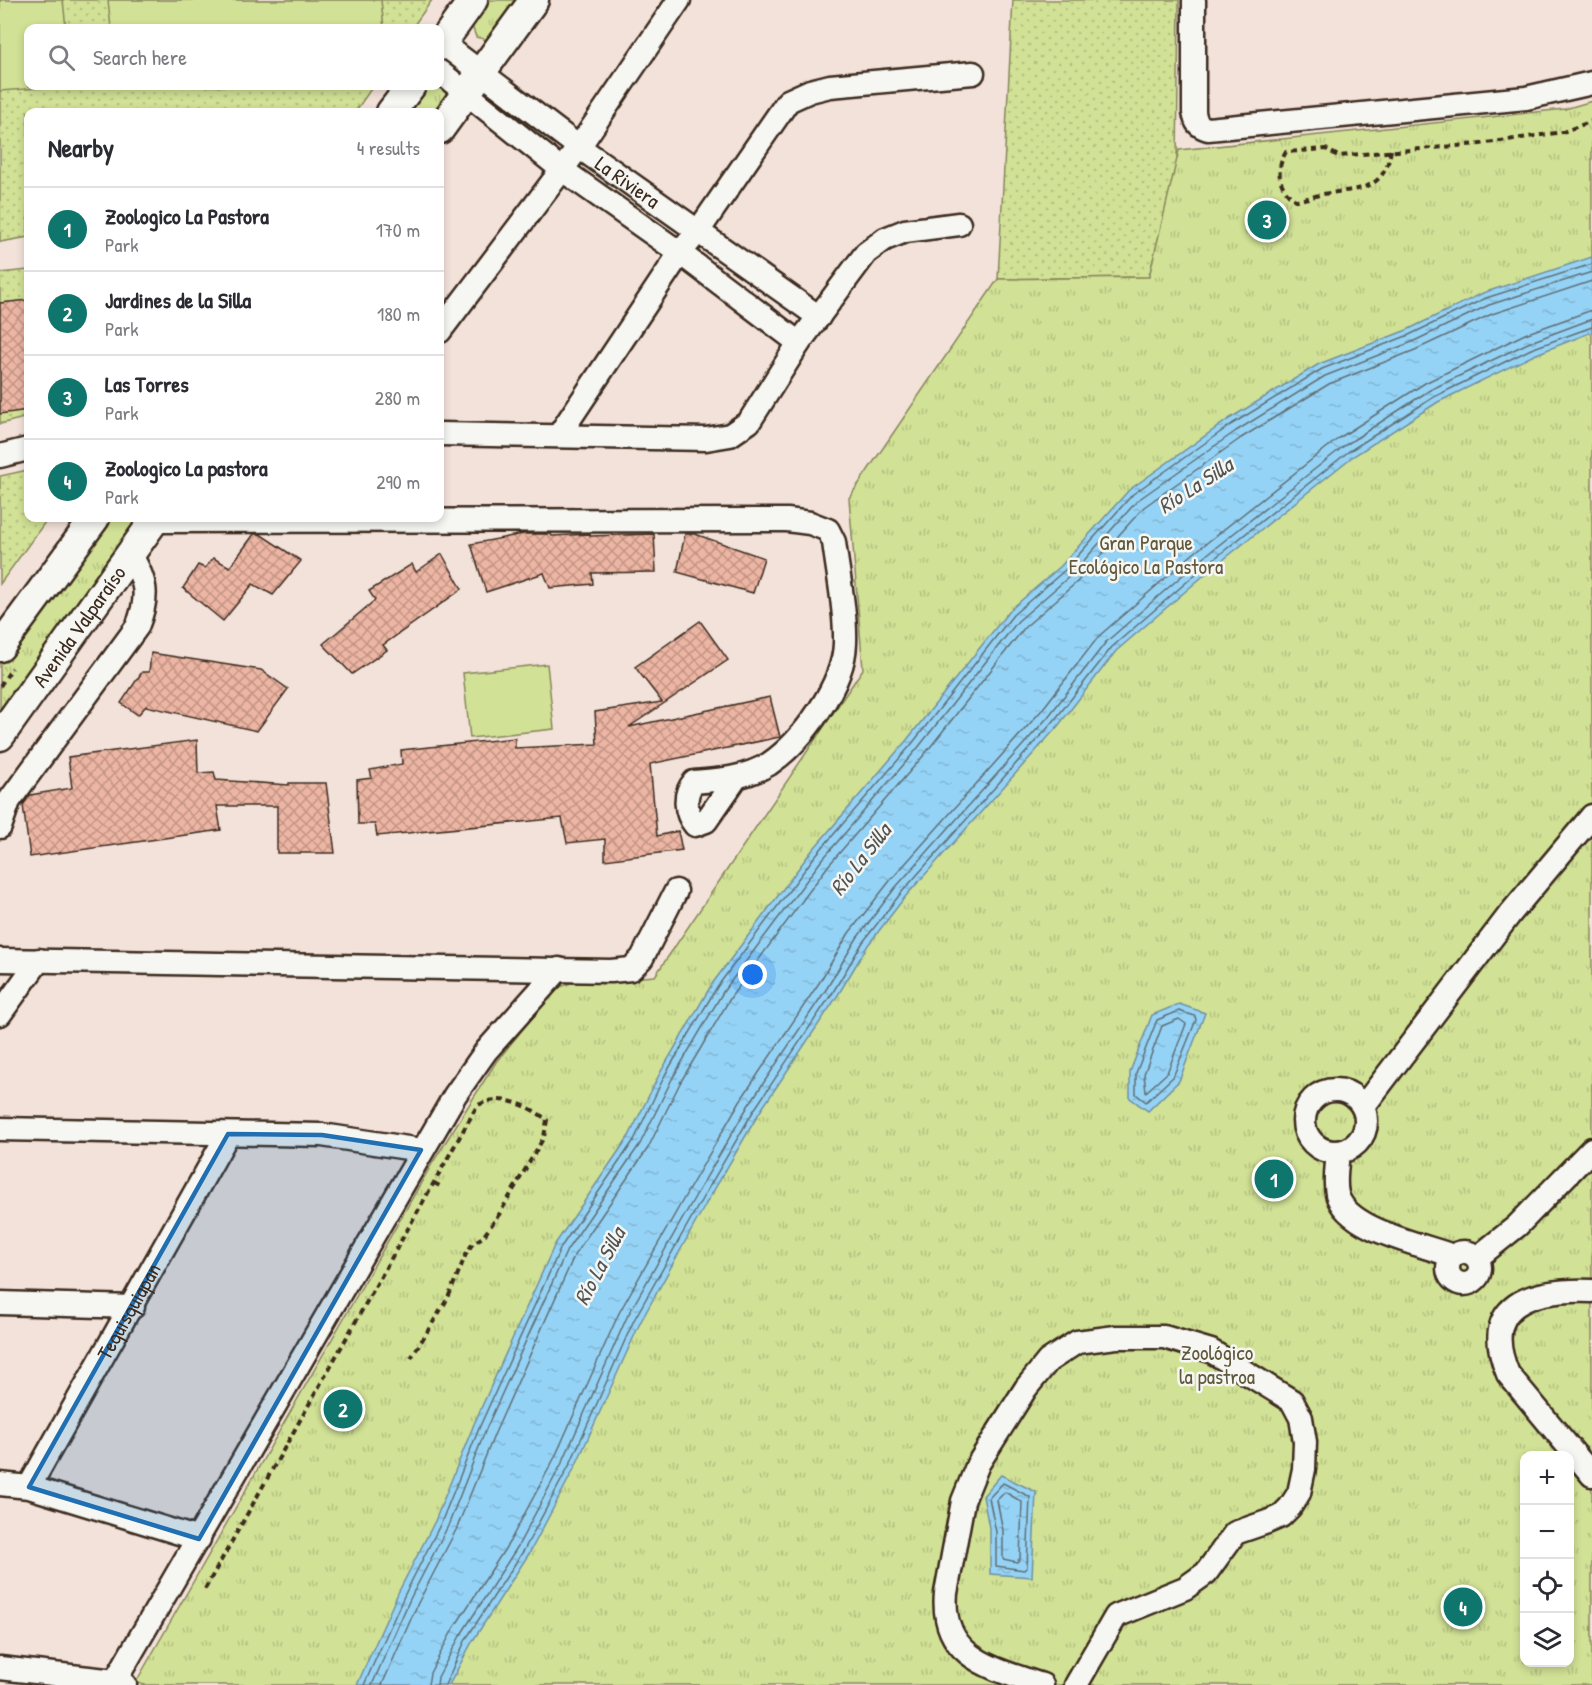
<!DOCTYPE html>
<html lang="en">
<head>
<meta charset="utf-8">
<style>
  :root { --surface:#fff; --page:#f7f7f7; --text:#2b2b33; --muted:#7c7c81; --line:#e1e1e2; --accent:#0f766e }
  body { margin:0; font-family:"Patrick Hand",sans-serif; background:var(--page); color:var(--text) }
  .controls { position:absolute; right:18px; bottom:18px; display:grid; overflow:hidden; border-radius:12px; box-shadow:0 3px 9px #0003 }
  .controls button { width:54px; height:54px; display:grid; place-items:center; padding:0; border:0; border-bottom:2px solid var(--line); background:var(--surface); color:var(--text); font:30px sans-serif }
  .you { position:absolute; left:753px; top:975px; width:21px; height:21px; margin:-15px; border:4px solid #fff; border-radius:50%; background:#1a73e8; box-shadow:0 0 0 9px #1a73e833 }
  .badge { display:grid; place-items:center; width:39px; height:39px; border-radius:50%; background:var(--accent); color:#fff; font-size:20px; font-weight:700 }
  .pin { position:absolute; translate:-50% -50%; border:3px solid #fff; box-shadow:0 2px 6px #0006 }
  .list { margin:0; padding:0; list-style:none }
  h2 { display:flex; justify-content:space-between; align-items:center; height:78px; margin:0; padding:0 24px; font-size:26px }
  h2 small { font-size:20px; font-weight:400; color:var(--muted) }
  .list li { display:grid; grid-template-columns:39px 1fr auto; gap:18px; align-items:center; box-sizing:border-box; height:84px; padding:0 24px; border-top:2px solid var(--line) }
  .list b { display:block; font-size:22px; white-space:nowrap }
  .list p { margin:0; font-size:20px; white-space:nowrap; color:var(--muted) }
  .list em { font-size:20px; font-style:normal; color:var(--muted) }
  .icon { flex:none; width:33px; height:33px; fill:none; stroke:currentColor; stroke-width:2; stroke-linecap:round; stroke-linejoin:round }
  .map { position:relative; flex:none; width:1592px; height:1685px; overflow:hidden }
  .search { position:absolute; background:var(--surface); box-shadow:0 3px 9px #0003; left:24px; top:24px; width:420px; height:66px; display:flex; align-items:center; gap:15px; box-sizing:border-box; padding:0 21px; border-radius:12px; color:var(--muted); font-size:22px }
  .panel { position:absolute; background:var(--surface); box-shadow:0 3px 9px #0003; left:24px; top:108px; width:420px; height:414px; border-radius:12px }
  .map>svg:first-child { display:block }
</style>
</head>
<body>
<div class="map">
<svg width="1592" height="1685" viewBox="0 0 1592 1685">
  <defs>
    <pattern id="grass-dots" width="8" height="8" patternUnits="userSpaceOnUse" patternTransform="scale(1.5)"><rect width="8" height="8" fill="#d1e195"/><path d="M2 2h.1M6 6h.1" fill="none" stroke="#b4c180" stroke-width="1.8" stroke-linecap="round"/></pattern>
    <pattern id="park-tufts" width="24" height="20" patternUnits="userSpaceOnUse" patternTransform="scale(1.5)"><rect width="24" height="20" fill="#d1e195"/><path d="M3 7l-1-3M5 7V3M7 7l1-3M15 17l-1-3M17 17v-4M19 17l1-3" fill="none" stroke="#b4c180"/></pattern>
    <pattern id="water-ripples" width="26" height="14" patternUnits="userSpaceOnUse" patternTransform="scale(1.5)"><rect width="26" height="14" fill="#95d3f6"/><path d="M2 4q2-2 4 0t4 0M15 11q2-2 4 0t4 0" fill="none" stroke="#81b5d2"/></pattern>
    <pattern id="building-cross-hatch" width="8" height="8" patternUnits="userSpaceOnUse" patternTransform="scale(1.5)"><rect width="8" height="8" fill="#edb5a3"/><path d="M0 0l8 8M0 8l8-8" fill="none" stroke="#c19384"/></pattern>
  </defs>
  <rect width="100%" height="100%" fill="#f3e2da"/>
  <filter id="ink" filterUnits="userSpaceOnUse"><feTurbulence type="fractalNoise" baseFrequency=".0167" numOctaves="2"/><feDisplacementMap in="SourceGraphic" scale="12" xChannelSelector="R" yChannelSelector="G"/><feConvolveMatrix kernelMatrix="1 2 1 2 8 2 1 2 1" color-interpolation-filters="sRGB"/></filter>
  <g filter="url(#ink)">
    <g fill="url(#grass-dots)" stroke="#86865a" stroke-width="1.5">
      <path d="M0,0H432L412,28H28V86H373L355,112H28V237L0,242Z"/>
      <path d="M1013,0H1179L1177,162L1149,277L998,279Z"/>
      <path d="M28,270V417L0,424V273Z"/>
      <path d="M28,470V518H48L0,584V476Z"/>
    </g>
    <g fill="url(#park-tufts)" stroke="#86865a" stroke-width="1.5" fill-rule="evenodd">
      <path d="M485,0H522L492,41L476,37L471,23Z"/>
      <path d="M455,84L440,112H404L424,86Z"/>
      <path d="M1592,101V1685H144L136,1682L433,1162L496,1062L556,989L570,983L655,976L863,669L849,498L998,279L1149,277L1179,150L1565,109ZM1524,1456H1570V1662H1524Z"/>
      <path d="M101,518H143L0,713V654Z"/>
    </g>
    <g fill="#d1e195" stroke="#86865a" stroke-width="1.5">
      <path d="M0,0H63L66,28H28V86H65L0,91Z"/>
      <path d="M108,0H381L384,28H111Z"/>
      <path d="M547,664L554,729L470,738L463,673Z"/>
    </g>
    <g fill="url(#water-ripples)" stroke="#718fa0" stroke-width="1.5">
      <path d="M1592,257V332L1534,355L1438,402L1352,457L1209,571L1116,651L1058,726L905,897L868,945L838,995L759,1113L707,1202L640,1323L575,1467L530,1552L472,1642L449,1685H357L398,1593L435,1521L474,1424L555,1244L629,1136L660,1073L712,984L810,853L906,741L1009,611L1061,566L1129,490L1229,419L1319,364L1407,330L1483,293Z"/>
      <path d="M1179,1004L1205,1013L1179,1081L1148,1111L1130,1098V1072L1152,1015Z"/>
      <path d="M1001,1475L1036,1492L1032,1577L990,1574V1533L983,1496Z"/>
    </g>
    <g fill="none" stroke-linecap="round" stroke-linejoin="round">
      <g stroke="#5f6e74" stroke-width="1.5">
        <path d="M1179,1011L1195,1016L1196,1020L1173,1077L1146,1102L1136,1094V1073L1157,1020Z"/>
        <path d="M1179,1019L1186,1024L1167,1073L1146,1092L1144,1074L1162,1026Z"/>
        <path d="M1003,1483L1030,1497L1027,1567L1024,1570L996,1566V1532L989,1498Z"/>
        <path d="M1005,1492L1022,1502L1020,1559L1017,1562L1003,1559V1531L997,1500Z"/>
        <path d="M364,1685L404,1596L441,1523L480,1426L561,1247L634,1140L665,1075L717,987L815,856L911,745L1013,615L1065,570L1133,494L1232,424L1322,369L1409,335L1486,298L1592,264"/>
        <path d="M372,1685L410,1599L448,1526L486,1429L567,1250L640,1144L672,1079L723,992L821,861L917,749L1018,621L1070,576L1138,500L1236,431L1325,376L1412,342L1489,305L1592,272"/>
        <path d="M382,1685L418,1603L456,1530L495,1433L575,1254L648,1148L680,1083L731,997L828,866L924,755L1025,627L1077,582L1144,507L1241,438L1329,384L1415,350L1492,314L1592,281"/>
        <path d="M428,1685L430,1673L452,1631L510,1541L555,1457L619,1313L688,1191L740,1101L819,983L849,933L889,882L1041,711L1099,636L1194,553L1339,438L1425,383L1525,334L1592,310"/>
        <path d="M437,1685L438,1677L460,1636L518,1546L563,1461L627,1317L696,1195L748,1106L827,988L857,938L895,888L1048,717L1106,642L1200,560L1344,446L1430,390L1528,343L1592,319"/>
        <path d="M445,1685L466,1639L524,1550L570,1464L634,1320L702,1199L754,1110L833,992L863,942L901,893L1053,722L1112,647L1205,566L1348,452L1434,397L1531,349L1592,327"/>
      </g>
    </g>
    <g fill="url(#building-cross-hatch)" stroke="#3b2a1e" stroke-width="1.5">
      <path d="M28,300V410L0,414V303Z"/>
      <path d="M254,534H260L301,561L273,595L253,584L223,621L183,588L198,565L205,568L213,558L230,567Z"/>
      <path d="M523,534H551L552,536L590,534V536L654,534L656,572L592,573L593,584L550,588L544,573L486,592L471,544Z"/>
      <path d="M685,534H695L764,558L753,593L677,572Z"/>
      <path d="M442,554L462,589L383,645L387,650L352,674L323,644L375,600L369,591L412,564L416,572Z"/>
      <path d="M700,621L728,660L629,727L770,697L780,737L650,764L657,836L678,831L682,850L605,860V839L567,843L562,818L377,836L375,824H358L357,780L372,778L370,770L402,764L401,750L515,738V748L597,744L595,712L662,702L635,667Z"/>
      <path d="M151,653L261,670L288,689L257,731L146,706L138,715L121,703L142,672H149Z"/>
      <path d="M197,740L198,773L214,772L216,780L289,785V783H326L335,853H277V806H217L221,830L30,857L23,805L30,795L72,788L68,757Z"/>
    </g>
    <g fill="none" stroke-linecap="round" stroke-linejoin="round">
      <g stroke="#3b2a1e" stroke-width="27">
        <g id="minor">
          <path d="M1194,0V112C1196,123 1198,126 1208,129L1526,98L1592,83"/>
          <path id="s1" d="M442,43L579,147L819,317"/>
          <path d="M440,72L561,169L680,253L799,343"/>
          <path d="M440,331L579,147L679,0"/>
          <path d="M440,434L706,439L730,435L749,422L799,343L866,253L885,239L905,231L959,224"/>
          <path d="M559,435L680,253L699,230L788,101L810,91L830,86L973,73"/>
          <path d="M0,456L28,449"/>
          <path d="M154,521L787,520L810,523L828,530L834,542C838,575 846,610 845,643C844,684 803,741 769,764C746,778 720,780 694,782C683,794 685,813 695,825L706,821L736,778"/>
          <path d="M0,827L9,801L137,627C150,595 146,580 129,552"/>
          <path d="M0,960L611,971L631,969L642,958L676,891"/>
          <path d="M0,1014L39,960"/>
          <circle cx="1335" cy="1121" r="31"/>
          <path d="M1363,1107L1510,914L1592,816"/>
          <path d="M0,1129L322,1135L421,1150"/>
          <path d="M1338,1152C1337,1165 1334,1181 1337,1194C1346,1230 1421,1244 1453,1256"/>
          <circle cx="1464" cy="1268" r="16"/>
          <path d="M1477,1258L1517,1226L1592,1149"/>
          <path d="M1592,1291C1532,1289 1478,1303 1508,1374L1592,1475"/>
          <path d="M0,1303L133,1307"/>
          <path d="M0,1484L29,1487L199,1539"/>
          <path id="s2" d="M29,1487L228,1134"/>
          <path d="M0,1668L115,1681L125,1685"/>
          <path d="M115,1681L455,1095L486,1051L559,969"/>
          <path d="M1042,1685C992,1668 940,1658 946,1593L963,1501L978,1464L1026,1388L1048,1361L1077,1342L1116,1337H1164L1211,1351L1292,1401L1301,1418L1305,1442L1304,1469L1299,1493L1290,1507L1281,1516L1267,1522L1235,1533L1206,1573L1185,1588L1116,1616L1076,1685"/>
        </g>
      </g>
      <g stroke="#3b2a1e" stroke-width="33">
        <g id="major">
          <path d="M440,46L473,0"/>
          <path d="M391,112L411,86"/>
          <path d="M440,129L534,0"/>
          <path d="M0,647L95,518"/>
          <path id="s3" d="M0,736L156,518"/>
        </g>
      </g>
      <g stroke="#3b2a1e" stroke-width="4" stroke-dasharray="6 4.5" stroke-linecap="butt">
        <path d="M1391,150C1384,193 1358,188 1323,194C1313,196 1305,200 1295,200C1278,187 1275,170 1286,152L1326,149L1338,156L1480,144L1563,132L1592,121"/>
        <path d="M0,686L12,668"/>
        <path d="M434,1183L442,1187"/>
        <path d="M205,1589L477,1106C498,1092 529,1105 547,1120L544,1137L500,1213L483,1237L473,1243L466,1254L448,1298L411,1358"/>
      </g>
      <use href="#minor" stroke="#f6f6f2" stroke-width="22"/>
      <use href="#major" stroke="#f6f6f2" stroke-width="28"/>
    </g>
  </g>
  <path fill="#1f6fb2" fill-opacity="0.2" stroke="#1f6fb2" stroke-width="4.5" stroke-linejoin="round" d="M228,1134L322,1135L421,1150L199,1539L29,1487Z"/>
  <g text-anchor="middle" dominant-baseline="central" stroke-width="5" stroke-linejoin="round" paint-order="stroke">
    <g font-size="21" fill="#3b2a1e" stroke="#f6f6f2">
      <text stroke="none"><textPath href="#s1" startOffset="232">La Riviera</textPath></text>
      <text stroke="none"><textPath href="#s3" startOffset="135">Avenida Valparaíso</textPath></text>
      <text stroke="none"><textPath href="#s2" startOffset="202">Tequisquiapan</textPath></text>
    </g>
    <g font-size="21" fill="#60583c" stroke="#f6f6f2">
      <text x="1146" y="542">Gran Parque<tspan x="1146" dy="24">Ecológico La Pastora</tspan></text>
      <text x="1217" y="1352">Zoológico<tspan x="1217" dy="24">la pastroa</tspan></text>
    </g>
    <g font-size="22" font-style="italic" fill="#525454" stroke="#f6f6f2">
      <text transform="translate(1195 485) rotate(-33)">Río La Silla</text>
      <text transform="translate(860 859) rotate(-52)">Río La Silla</text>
      <text transform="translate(599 1266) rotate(-62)">Río La Silla</text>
    </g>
  </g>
</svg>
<div class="controls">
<button>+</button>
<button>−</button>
<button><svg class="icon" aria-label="locate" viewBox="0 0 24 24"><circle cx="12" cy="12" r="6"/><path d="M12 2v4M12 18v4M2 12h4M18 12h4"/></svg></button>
<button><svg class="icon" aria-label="layers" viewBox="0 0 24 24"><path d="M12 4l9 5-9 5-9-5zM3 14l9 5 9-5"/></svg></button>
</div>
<div class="you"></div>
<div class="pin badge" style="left:1274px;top:1179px">1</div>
<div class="pin badge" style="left:343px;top:1409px">2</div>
<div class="pin badge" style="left:1267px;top:220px">3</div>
<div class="pin badge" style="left:1463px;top:1607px">4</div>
<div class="search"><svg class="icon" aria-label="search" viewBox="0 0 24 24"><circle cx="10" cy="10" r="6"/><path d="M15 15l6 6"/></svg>Search here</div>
<section class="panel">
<h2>Nearby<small>4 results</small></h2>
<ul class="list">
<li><span class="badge">1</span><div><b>Zoologico La Pastora</b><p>Park</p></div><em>170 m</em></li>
<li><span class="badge">2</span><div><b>Jardines de la Silla</b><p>Park</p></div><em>180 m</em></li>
<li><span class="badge">3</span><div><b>Las Torres</b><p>Park</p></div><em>280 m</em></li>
<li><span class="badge">4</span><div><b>Zoologico La pastora</b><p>Park</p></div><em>290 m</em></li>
</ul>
</section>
</div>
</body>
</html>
